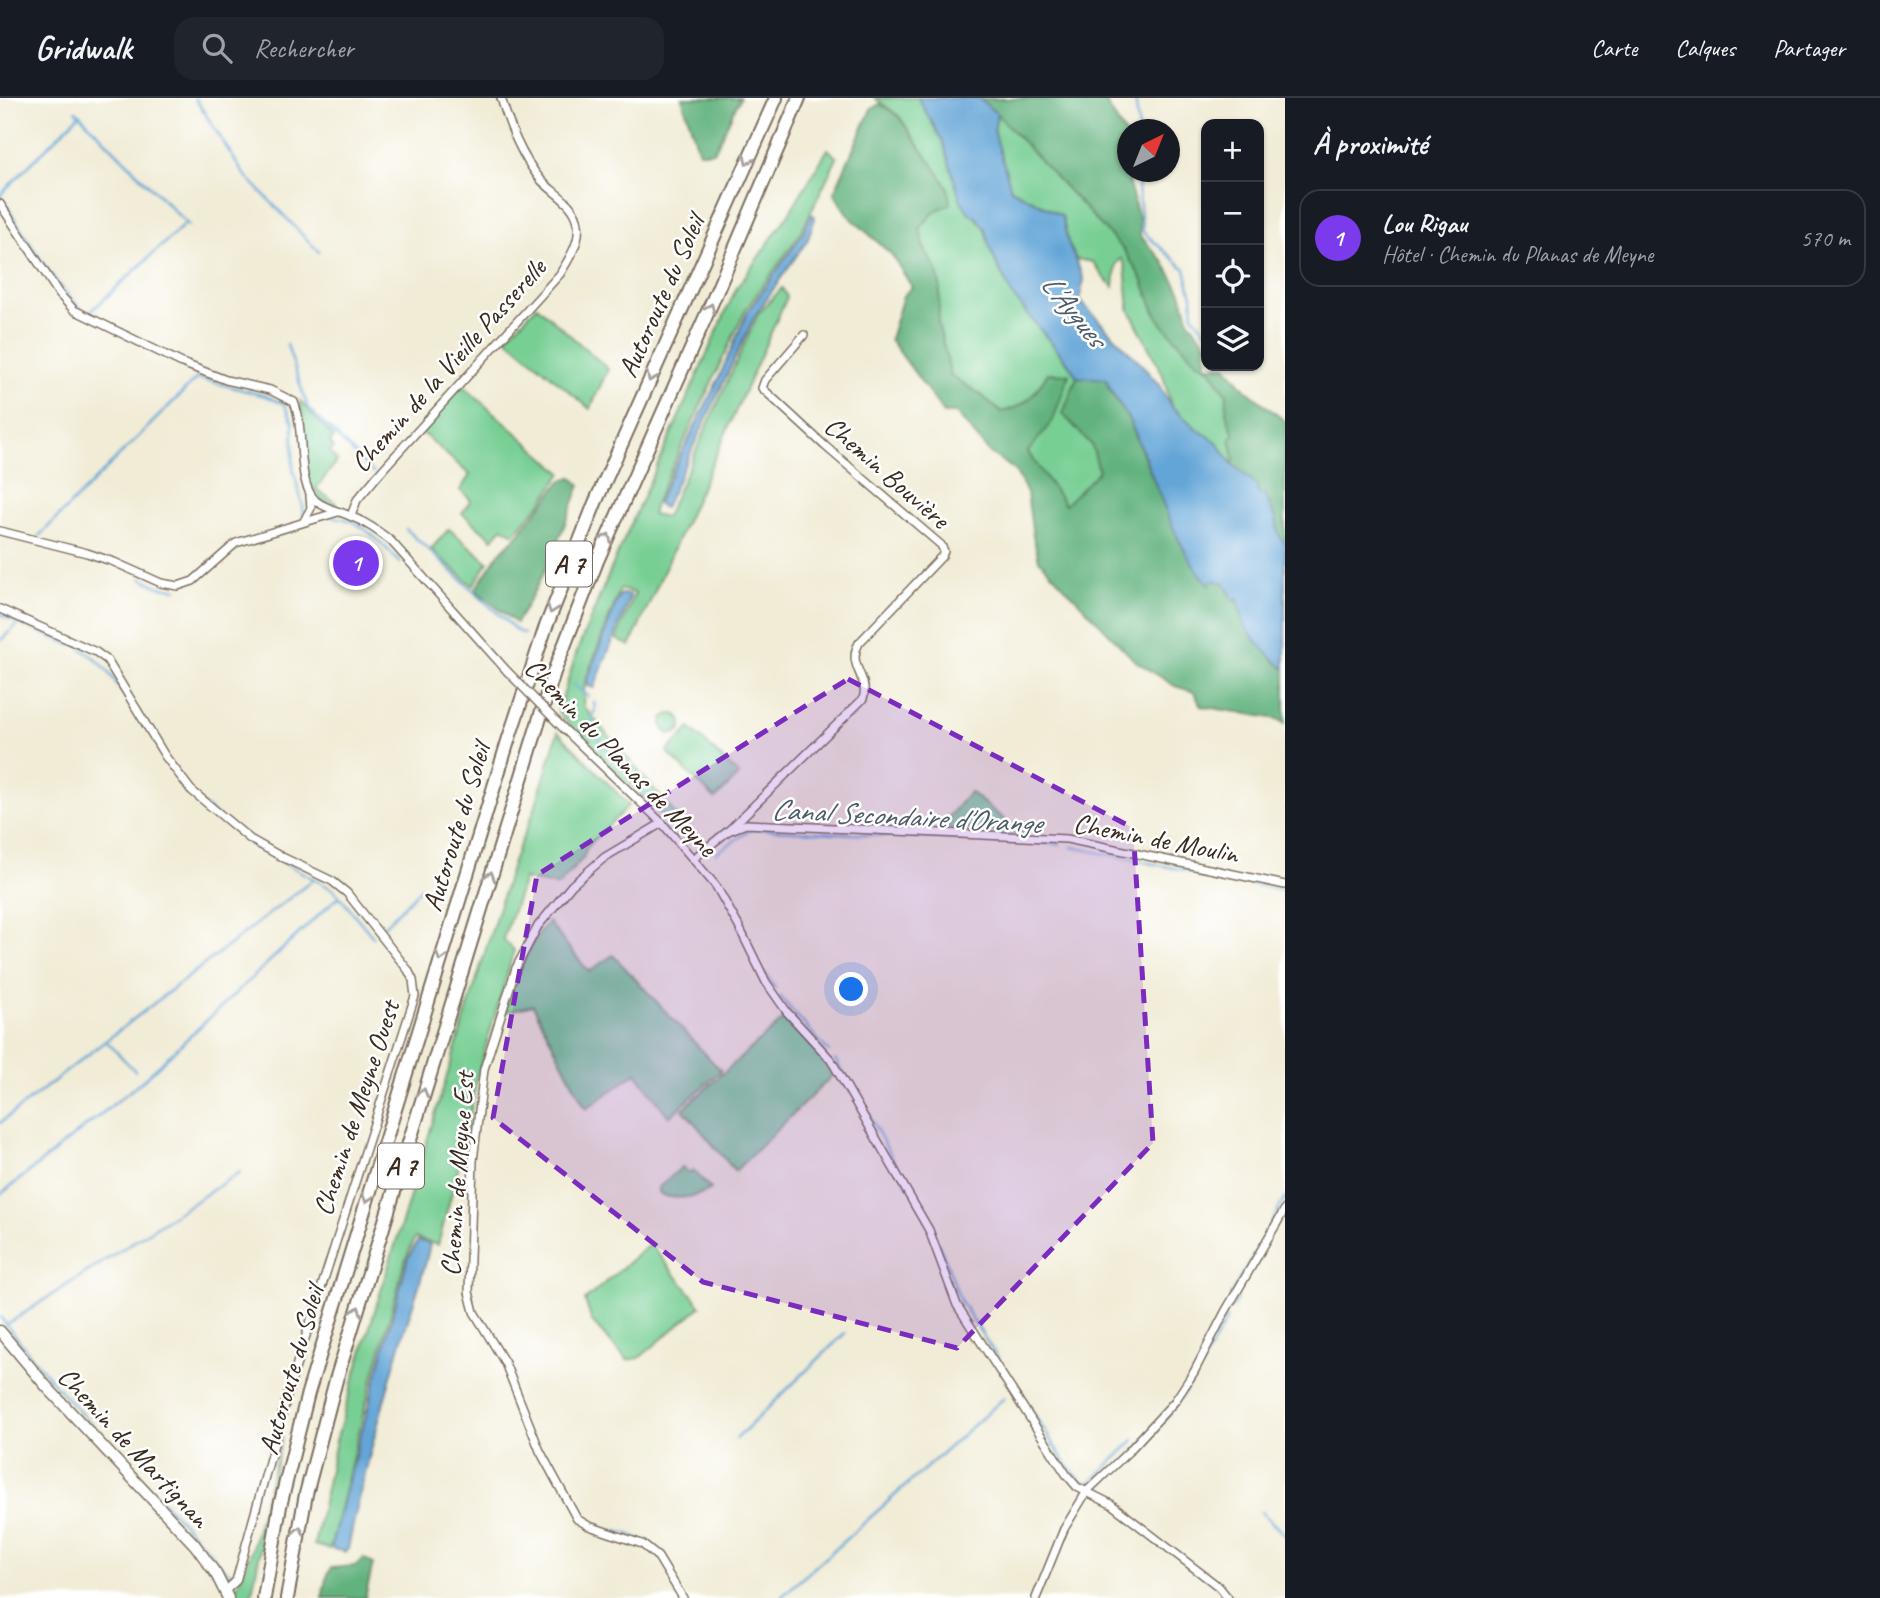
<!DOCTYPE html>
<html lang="fr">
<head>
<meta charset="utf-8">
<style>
  :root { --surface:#171b24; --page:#20242c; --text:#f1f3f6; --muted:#9ea1a6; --line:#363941; --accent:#7c3aed }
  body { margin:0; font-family:Caveat,sans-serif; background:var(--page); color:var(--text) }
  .controls { position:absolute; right:21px; top:21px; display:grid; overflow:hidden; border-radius:14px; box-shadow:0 2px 5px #0004 }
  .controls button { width:63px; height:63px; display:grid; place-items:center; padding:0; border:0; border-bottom:2px solid var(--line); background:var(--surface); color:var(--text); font:35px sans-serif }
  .compass { position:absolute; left:1117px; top:21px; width:63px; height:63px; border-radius:50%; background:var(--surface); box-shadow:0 2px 5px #0004; rotate:43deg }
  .you { position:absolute; left:852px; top:892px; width:24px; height:24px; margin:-18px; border:5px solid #fff; border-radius:50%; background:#1a73e8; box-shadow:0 0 0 10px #1a73e833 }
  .badge { display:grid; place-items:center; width:46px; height:46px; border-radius:50%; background:var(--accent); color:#fff; font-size:23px; font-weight:700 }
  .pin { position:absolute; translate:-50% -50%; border:4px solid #fff; box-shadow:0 2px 7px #0006 }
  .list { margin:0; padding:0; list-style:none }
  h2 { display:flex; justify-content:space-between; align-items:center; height:91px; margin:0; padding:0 28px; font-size:30px }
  h2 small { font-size:23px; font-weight:400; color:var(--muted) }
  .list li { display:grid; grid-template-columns:46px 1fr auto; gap:21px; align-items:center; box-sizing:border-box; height:98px; margin:0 14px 14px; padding:0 14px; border:2px solid var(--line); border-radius:21px }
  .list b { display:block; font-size:26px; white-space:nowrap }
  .list p { margin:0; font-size:23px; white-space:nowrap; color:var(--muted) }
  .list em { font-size:23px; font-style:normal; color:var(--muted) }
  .icon { flex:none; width:38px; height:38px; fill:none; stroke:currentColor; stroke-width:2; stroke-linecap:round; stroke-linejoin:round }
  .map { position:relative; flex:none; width:1285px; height:1500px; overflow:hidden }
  header { display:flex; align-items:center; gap:42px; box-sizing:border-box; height:98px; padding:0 35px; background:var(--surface); border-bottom:2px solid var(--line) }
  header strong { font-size:33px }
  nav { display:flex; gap:38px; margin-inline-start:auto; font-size:24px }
  .search { width:490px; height:63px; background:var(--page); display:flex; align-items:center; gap:18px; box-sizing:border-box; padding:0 24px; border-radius:21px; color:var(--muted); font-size:26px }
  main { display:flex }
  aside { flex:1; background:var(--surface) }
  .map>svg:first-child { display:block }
</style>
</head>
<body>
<header>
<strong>Gridwalk</strong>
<div class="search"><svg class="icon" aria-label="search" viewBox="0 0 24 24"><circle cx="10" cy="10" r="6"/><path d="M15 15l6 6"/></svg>Rechercher</div>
<nav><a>Carte</a><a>Calques</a><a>Partager</a></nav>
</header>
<main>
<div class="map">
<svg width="1285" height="1500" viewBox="0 0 1285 1500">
  <rect width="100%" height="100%" fill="#fff"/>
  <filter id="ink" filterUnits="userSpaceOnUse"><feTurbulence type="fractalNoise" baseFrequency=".0143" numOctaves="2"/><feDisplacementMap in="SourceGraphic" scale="14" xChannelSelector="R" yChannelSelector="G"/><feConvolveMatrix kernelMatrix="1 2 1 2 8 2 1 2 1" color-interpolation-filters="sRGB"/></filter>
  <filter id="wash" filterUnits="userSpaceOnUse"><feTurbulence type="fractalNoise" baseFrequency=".00686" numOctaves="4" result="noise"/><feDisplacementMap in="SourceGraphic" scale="28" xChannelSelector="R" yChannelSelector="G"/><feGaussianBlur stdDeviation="1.57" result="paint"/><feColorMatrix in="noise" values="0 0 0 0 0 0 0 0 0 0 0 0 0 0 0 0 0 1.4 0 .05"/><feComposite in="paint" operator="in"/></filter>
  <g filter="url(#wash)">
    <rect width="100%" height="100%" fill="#f1ecd6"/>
    <g fill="#78cf94" stroke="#5a7c59" stroke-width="2">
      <path d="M875,0H918L943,44L969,115C985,123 986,135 990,150C992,158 997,167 1001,175C1019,215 1054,242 1077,279L1063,316L1092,347L1099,373L1065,408L1027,354L1032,348L1048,275C1034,297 1028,308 1001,314L980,296L951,278L938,225L940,189L937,172L923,149L920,130L935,113L948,90L899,18Z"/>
      <path d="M997,16L1124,152L1142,181L1156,216L1163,227L1196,263L1210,271L1227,297V315L1234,337L1230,340L1234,360L1233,367L1217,344L1197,331L1171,308L1163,277L1129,211L1125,167L1121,160L1116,167L1114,189L1104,180L1093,164L1076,161L1068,144L1062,118L1011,91L994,33Z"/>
      <path d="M828,51L837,60L800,136L745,213L657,401L652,416L666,419L758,216L782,190L787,199L630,548L616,541L635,495L620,491L585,583L583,608L691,734L688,743L589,648L558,614L577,553L614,464L736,191L788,117Z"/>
      <path d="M537,208L608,271L590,311L506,240Z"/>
      <path d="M462,287L562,375L541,405L514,436L502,429L493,441L462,415L471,402L460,392L470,377L420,333Z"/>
      <path d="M300,303L334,340L330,344L334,350L330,354L337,363L316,391L336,405L335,409L313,398C301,367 307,335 300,303Z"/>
      <path d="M449,431L488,464L473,488L431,451Z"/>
      <circle cx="672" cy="626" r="10"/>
      <path d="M690,630L739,677L715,701L667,654Z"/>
      <path d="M558,634L629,707L587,749L583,760L558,788L524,781L503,841L514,852L477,979L466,1041L438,1147L415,1140L406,1160L365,1309L330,1451L314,1447L336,1343L352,1287L513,763L534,713Z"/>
      <path d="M970,694L1015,730L1026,736L945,730L950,717Z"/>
      <path d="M548,824L589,874L613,857L721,973L669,1019L636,975L586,1011L533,907L505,914C516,881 525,851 548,824Z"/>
      <path d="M784,921L813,949L833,977L735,1073L683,1011Z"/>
      <path d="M682,1069L690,1075L693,1072L711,1091C696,1099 677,1103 660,1096L658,1090Z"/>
      <path d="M650,1146L701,1208L639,1260L627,1262L592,1224L585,1202Z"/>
      <path d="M282,1338L251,1500H235L233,1497L249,1461Z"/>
    </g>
    <g fill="#62b27e" stroke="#4e6e4e" stroke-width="2">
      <path d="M682,0H740L714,54H699Z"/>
      <path d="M1103,0L1127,40L1128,74H1131L1129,87L1139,120L1140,138L1163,163L1181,194L1189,223L1206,245V268H1226L1246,292L1285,323V447L1279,437L1276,420L1265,397L1258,395L1257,387L1233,367L1234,360L1230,339L1234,337L1226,315L1227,297L1210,271L1196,263L1163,227L1156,216L1142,181L1124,152L997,16L980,1Z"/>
      <path d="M880,6L898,18L937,73L948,90L950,106L935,113L920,130L923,149L937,172L940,189L938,225L951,278L980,296L1001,314C1028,308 1034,297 1048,275L1069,276L1053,322L1028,354L1065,407L1099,373L1092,347L1063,316L1077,279L1106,281L1108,289L1129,322L1175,433L1202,479L1224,485L1234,502L1236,500C1241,508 1241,515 1244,521C1254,539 1269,558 1285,571V626L1278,621L1201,608L1194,594L1175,588L1134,562L1039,462L1033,438L1027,395L1015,372L990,355L956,315H944L890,241L903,198L912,189L892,157L848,117L834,95L871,11Z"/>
      <path d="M572,379L580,387C562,435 543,482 516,525L475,492L497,458L518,437L561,383Z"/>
      <path d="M364,1460L373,1466L365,1500H322L326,1481L331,1470L355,1468Z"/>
    </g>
    <g fill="#63a5d7" stroke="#4f687a" stroke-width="2">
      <path d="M918,0H979L997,16L994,33L1011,91L1062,118L1068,144L1084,182L1079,202L1141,266L1159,287L1171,308L1197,331L1217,344L1233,367L1257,387L1258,395L1265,397L1276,420L1279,437L1285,447V571C1273,562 1252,541 1245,528C1240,518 1242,511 1237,500L1234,503L1224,485L1214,482L1209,486C1172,450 1153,371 1130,324C1123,309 1111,297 1106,281L1077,279L1068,265L1012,197L990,151L985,131L976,119L969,115L960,101L943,44Z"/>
      <path d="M812,116L815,119L808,141L754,219L665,409L663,410L657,405L718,282L747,215L802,137Z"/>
      <path d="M622,496L630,497V499L594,590L588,588L587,583L619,498Z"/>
      <path d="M418,1143L430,1146C423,1180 411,1211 401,1244C381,1312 362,1381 348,1451L345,1454L333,1451L331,1448L408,1160Z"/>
    </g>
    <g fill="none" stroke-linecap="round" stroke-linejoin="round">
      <g stroke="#63a5d7" stroke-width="2.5">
        <path d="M195,0L243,75L319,154"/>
        <path d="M1135,0L1139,32"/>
        <path d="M76,13L189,128"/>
        <path d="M1140,74L1138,90L1143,134L1185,171L1192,198L1193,217L1206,234"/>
        <path d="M0,97L80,16"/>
        <path d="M0,98C27,138 50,186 88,216L186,125"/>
        <path d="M287,247L308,310L373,374"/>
        <path d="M332,419C359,419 383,446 400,465"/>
        <path d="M406,431L517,533L524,536"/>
        <path d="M39,438L197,280L266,298L284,306L293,324V370L304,413L303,417"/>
        <path d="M141,480L159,489L177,491"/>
        <path d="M0,516L19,525"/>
        <path d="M0,543L19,525L71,547"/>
        <path d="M81,551C102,562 112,578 125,599"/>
        <path d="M574,587L588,598"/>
        <path d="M594,604L595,611L590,629L623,672L692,745"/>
        <path d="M175,678L187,694L254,748L334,792L373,839"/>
        <path d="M1072,749L1285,793"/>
        <path d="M716,755L752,731L1060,746"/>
        <path d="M383,829L421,790"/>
        <path d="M765,875L775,890"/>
        <path d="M780,899L829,954"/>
        <path d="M106,943L135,973"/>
        <path d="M835,962L860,1001L907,1087"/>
        <path d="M0,1025L314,781"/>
        <path d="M0,1097L140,985L339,798"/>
        <path d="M935,1139L946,1163L960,1202L1066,1366L1082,1384L1090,1385L1134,1342"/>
        <path d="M1262,1141L1285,1100"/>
        <path d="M1230,1198L1256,1152"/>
        <path d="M1232,1210L1237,1201"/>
        <path d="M0,1219L53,1285L226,1472L234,1477"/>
        <path d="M6,1227L240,1074"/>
        <path d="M1201,1268L1227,1220"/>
        <path d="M736,1341L845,1235"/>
        <path d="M1098,1391L1166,1321L1194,1280"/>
        <path d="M1261,1414L1285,1437"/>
        <path d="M613,1433L627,1435L642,1443"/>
        <path d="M780,1500L1004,1300"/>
      </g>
    </g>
  </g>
  <g filter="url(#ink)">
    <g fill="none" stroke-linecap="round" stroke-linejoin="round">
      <g stroke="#7b6e5e" stroke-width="10">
        <g id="minor">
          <path d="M0,106L59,196L74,212L182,265L226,282L270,292L294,304C306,333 295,384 316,403C326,411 339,413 350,418C366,424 378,433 391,443L507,573"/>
          <path d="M351,418L357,402L384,370L560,176C568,162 581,144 578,126C576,106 553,95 541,82C521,58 510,29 501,0"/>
          <path d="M304,423L311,410L310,398"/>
          <path d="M0,433L87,455L114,464L161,485L178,488L193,483L236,445L338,414"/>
          <path d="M0,511L96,554L107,562L165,658L191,692L250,741L280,758L332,783L347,795L408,872L413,882L415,898L292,1281L236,1483L225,1493"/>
          <path d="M563,630L662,725L716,788L738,827L766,884L787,914L831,962L929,1132L957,1207L1066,1376L1077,1389L1111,1406L1219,1489L1228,1500"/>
          <path d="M662,725L605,759L572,787L538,828L516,870L484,971L473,1063L469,1194L474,1214L505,1265L540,1353L577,1421L589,1428L642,1446L658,1459L683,1500"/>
          <path d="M728,733L863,601C870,579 846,568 859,545L942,458L944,453L941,447L825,348L762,290L765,282L804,237"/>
          <path d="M693,761L728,733L746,726L1067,741L1285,787"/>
          <path d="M1036,1500L1064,1431L1087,1393L1128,1354L1175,1303L1194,1274L1225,1214L1285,1111"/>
        </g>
      </g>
      <g stroke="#7b6e5e" stroke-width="13">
        <path id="secondary" d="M0,1233L46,1288L195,1447L216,1476L228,1500"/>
      </g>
      <g stroke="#7b6e5e" stroke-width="16">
        <g id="motorway">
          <path d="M264,1500L280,1408L308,1295L508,643L545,531L595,405L776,0"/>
          <path d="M287,1500L306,1396L336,1282L554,574L597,463L713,202L799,0"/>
        </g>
      </g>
      <use href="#minor" stroke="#fff" stroke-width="7"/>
      <use href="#secondary" stroke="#fff" stroke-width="10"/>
      <use href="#motorway" stroke="#fff" stroke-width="12"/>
      <g stroke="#7b6e5e" stroke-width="10" stroke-linecap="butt">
        <path id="minor-bridge" d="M507,573L563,630"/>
      </g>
      <use href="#minor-bridge" stroke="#fff" stroke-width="7"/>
    </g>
    <defs><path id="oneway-chevron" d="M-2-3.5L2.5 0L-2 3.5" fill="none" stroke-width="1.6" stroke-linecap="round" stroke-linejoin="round" transform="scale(1.75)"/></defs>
    <g stroke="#a79f9a">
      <use href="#oneway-chevron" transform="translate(748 62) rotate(114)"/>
      <use href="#oneway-chevron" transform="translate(710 210) rotate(-66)"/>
      <use href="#oneway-chevron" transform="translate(651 279) rotate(114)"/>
      <use href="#oneway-chevron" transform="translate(607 440) rotate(-66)"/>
      <use href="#oneway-chevron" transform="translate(552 511) rotate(110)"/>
      <use href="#oneway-chevron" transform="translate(490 778) rotate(-73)"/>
      <use href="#oneway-chevron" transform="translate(441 859) rotate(107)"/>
      <use href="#oneway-chevron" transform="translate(423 995) rotate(-73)"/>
      <use href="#oneway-chevron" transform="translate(367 1100) rotate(107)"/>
      <use href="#oneway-chevron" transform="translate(357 1213) rotate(-73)"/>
      <use href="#oneway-chevron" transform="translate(299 1433) rotate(-79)"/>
    </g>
  </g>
  <path fill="#7b2cbf" fill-opacity="0.2" stroke="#7b2cbf" stroke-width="5" stroke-dasharray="14 9" stroke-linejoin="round" d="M848,581L1133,730L1153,1045L957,1250L703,1184L493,1020L537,777Z"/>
  <g text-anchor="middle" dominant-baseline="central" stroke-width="5" stroke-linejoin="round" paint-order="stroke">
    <g fill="#fff" stroke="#766a62" stroke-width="2">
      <rect x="546" y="443.5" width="46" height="45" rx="5"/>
      <rect x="378" y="1045.5" width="46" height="45" rx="5"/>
    </g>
    <g font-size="26" font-weight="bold" fill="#3b2a1e">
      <text x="569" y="466">A 7</text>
      <text x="401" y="1068">A 7</text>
    </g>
    <g font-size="28" fill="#3b2a1e" stroke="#fff">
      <text transform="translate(661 198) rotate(-66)">Autoroute du Soleil</text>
      <text transform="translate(448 267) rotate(-48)">Chemin de la Vieille Passerelle</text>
      <text transform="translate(887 374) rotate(41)">Chemin Bouvière</text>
      <text transform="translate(621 659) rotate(46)">Chemin du Planas de Meyne</text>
      <text transform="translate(456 729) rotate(-73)">Autoroute du Soleil</text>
      <text transform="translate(1156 740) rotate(11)">Chemin de Moulin</text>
      <text transform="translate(356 1010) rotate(-72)">Chemin de Meyne Ouest</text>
      <text transform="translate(457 1076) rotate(-86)">Chemin de Meyne Est</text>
      <text transform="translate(291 1272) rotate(-74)">Autoroute du Soleil</text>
      <text transform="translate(134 1349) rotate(47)">Chemin de Martignan</text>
    </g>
    <g font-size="30" font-style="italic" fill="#4b5b68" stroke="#fff">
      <text transform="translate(1074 212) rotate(51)">L'Aygues</text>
      <text transform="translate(906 718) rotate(3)">Canal Secondaire d'Orange</text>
    </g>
  </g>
</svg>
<div class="controls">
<button>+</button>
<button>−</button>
<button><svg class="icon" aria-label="locate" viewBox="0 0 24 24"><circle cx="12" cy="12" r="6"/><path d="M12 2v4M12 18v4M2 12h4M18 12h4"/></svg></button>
<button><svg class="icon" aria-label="layers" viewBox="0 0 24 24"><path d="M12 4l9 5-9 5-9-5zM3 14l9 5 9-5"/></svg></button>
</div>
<svg class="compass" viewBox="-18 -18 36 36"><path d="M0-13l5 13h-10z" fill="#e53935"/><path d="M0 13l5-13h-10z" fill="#9ea1a6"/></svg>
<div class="you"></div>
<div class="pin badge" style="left:356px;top:465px">1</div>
</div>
<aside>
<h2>À proximité<small></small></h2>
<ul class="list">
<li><span class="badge">1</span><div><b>Lou Rigau</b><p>Hôtel · Chemin du Planas de Meyne</p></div><em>570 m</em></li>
</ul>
</aside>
</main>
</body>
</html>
